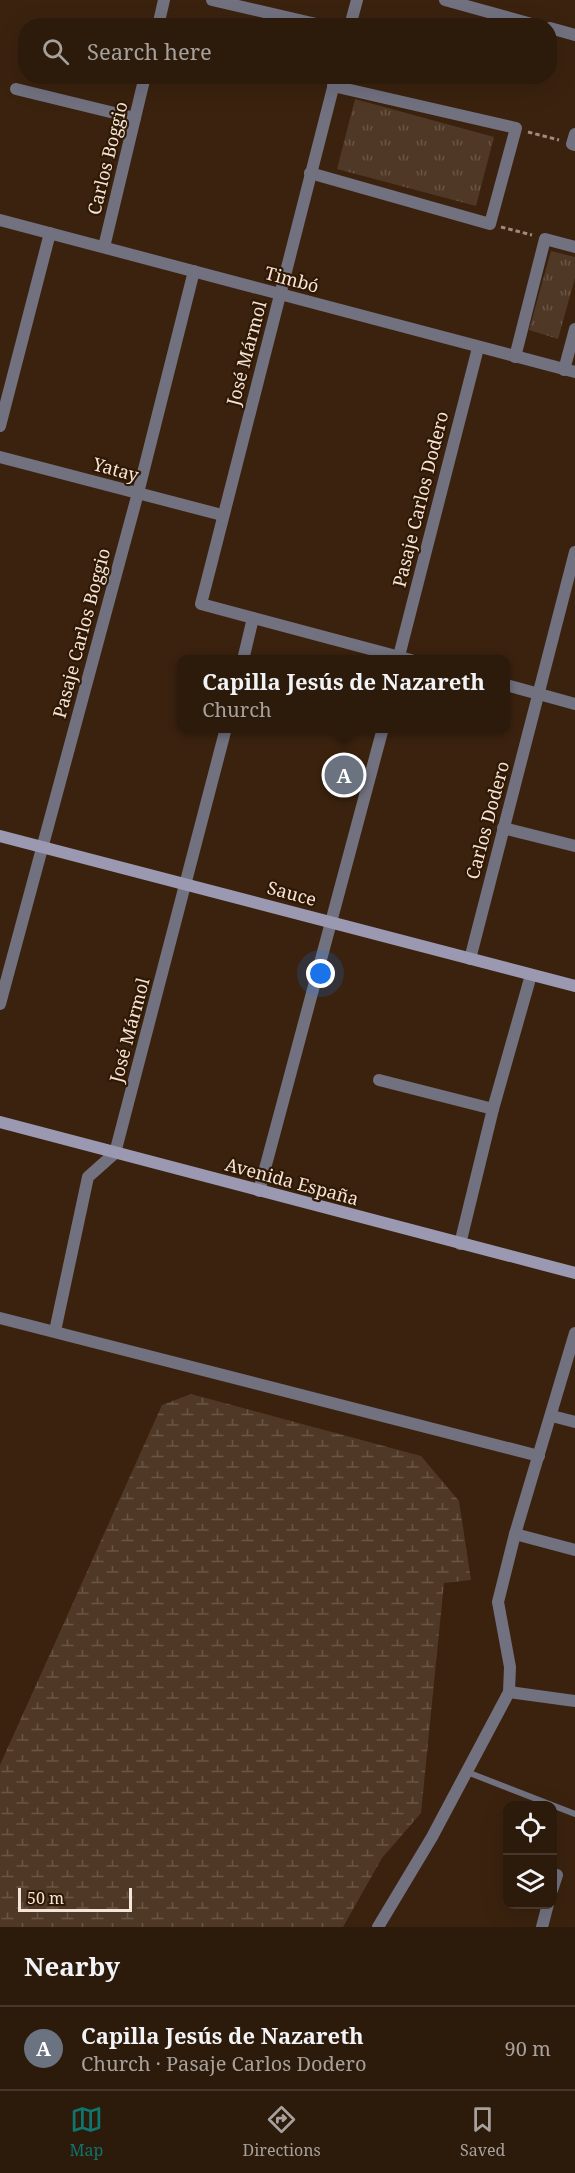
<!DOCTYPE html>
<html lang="en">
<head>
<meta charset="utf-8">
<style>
  :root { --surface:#2c1a0a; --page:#382718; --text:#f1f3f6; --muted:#a6a19c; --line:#48382b; --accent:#0f766e }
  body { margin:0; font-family:"Noto Serif",serif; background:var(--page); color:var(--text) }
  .controls { position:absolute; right:18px; bottom:18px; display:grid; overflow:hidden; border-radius:12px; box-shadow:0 6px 24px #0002 }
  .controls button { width:54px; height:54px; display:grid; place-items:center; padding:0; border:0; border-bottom:2px solid var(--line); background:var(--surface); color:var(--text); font:30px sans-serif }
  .scale { position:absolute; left:18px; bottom:15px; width:114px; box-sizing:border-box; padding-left:6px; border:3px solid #f5e4d8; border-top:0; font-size:16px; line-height:21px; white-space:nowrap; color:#f5e4d8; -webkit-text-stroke:4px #2f1804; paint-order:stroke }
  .you { position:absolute; left:321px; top:974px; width:21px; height:21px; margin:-15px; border:4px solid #fff; border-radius:50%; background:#1a73e8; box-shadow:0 0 0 9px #1a73e833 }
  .badge { display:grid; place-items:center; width:39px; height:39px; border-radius:50%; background:var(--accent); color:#fff; font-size:20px; font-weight:700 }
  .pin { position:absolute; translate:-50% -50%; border:3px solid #fff; box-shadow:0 2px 6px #0006 }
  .popup { position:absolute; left:177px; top:655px; width:333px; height:78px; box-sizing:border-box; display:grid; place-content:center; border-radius:12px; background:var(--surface); filter:drop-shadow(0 2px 4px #0005); font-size:20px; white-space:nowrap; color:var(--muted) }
  .popup b { font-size:22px; color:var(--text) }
  .popup::after { content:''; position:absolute; left:50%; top:100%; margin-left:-12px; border:12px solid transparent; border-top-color:var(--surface) }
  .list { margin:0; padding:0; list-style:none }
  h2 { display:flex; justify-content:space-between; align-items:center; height:78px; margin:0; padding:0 24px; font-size:26px }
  h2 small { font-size:20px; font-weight:400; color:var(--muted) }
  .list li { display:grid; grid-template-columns:39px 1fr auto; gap:18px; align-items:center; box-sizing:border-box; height:84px; padding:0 24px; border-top:2px solid var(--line) }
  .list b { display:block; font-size:22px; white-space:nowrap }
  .list p { margin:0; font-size:20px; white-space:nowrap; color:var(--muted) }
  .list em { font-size:20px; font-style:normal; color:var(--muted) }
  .icon { flex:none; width:33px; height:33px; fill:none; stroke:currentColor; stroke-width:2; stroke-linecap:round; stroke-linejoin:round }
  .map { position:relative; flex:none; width:575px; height:1927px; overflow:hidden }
  .search { position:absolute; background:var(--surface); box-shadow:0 6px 24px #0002; left:18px; right:18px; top:18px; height:66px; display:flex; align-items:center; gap:15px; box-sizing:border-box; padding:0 21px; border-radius:24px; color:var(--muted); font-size:22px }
  .sheet { height:162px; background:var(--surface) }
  nav { display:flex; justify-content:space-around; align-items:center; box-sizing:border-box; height:84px; border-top:2px solid var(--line); background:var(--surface); font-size:16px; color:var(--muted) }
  nav a { display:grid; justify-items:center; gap:3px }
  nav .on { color:var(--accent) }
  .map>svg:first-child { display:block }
</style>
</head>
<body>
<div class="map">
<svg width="575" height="1927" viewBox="0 0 575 1927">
  <defs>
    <pattern id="grass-tufts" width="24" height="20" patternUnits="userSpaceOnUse" patternTransform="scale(1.5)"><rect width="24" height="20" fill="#4f3826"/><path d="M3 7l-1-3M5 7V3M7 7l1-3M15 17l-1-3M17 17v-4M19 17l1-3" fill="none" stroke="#695545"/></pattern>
    <pattern id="wetland-marsh" width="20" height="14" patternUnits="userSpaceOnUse" patternTransform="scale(1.5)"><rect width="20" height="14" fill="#4f3826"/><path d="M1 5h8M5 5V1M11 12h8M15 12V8" fill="none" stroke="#695545"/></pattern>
  </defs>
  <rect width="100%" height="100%" fill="#3a220e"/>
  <g fill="url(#grass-tufts)">
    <path d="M355,99L494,137L476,206L337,169Z"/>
    <path d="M551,251L575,257V278L558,339L529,330Z"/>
  </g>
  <path fill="url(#wetland-marsh)" d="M191,1394L421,1456L459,1501L471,1580L444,1583L421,1813L382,1858L343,1927H0V1765L162,1405Z"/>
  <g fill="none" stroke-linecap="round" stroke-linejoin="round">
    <g stroke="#a08c7c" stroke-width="3" stroke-dasharray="4.5 3" stroke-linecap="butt">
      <path d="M528,132L559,140"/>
      <path d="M501,227L532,235"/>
    </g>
    <path stroke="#727180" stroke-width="6" d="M467,1772L575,1814"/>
    <g stroke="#727180" stroke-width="12">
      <path d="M212,0L325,26"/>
      <path d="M445,0L539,26"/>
      <path d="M158,26L164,0"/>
      <path d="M350,26L357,0"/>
      <path d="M550,28L575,35"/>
      <path d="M336,76L201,604L411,660"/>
      <path d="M16,89L135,118"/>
      <path d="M575,134L572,144L575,145"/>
      <path d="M310,173L490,224L516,128L333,86"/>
      <path d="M0,220L575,372"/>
      <path d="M104,247L145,76"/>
      <path d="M515,357L545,239L575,247"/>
      <path d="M564,370L575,329"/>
      <path d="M0,426L50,233"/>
      <path d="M0,457L222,515"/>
      <path d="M243,660L253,618"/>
      <path d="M398,660L478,348"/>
      <path d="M506,685L575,704"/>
      <path d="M503,828L575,846"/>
      <path d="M470,959L575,552"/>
      <path d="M0,1004L138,493L194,271"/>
      <path d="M379,1080L493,1109"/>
      <path d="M259,1191L383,728"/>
      <path d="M460,1244L493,1109L531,975"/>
      <path d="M0,1318L539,1456"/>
      <path d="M55,1331L88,1177L115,1153L226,728"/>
      <path d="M552,1416L575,1422"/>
      <path d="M515,1534L575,1550"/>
      <path d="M509,1692L575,1701"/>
      <path d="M552,1890L557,1875"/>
      <path d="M378,1927L432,1837L509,1692L510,1667L498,1602L515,1534L575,1333"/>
      <path d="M542,1927L548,1904"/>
    </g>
    <g stroke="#9b99b1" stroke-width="12">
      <path d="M0,836L575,986"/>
      <path d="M0,1122L575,1273"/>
    </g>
  </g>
  <g text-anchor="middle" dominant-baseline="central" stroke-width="4.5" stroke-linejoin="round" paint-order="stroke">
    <g font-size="18" fill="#f5e4d8" stroke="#2f1804">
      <text transform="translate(107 158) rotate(-76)">Carlos Boggio</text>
      <text transform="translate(292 279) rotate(15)">Timbó</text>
      <text transform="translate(246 353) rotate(-75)">José Mármol</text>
      <text transform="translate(116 469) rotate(15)">Yatay</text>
      <text transform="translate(420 499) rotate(-76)">Pasaje Carlos Dodero</text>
      <text transform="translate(81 633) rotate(-75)">Pasaje Carlos Boggio</text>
      <text transform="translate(487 820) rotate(-75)">Carlos Dodero</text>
      <text transform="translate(292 893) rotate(15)">Sauce</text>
      <text transform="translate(129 1030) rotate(-75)">José Mármol</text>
      <text transform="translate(292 1181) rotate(15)">Avenida España</text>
    </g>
  </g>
</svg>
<div class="controls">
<button><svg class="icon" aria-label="locate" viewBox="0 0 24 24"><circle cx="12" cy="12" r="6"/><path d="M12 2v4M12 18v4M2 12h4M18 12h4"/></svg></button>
<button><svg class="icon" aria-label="layers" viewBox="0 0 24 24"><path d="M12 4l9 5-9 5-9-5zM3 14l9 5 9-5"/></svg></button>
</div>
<div class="scale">50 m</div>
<div class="you"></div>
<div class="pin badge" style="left:344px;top:775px;background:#6b7280">A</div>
<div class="popup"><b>Capilla Jesús de Nazareth</b>Church</div>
<div class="search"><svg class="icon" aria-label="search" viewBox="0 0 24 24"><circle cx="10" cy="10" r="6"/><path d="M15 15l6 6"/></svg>Search here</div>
</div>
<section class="sheet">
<h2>Nearby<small></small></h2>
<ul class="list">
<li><span class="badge" style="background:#6b7280">A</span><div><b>Capilla Jesús de Nazareth</b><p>Church · Pasaje Carlos Dodero</p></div><em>90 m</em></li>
</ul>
</section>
<nav>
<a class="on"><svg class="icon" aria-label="map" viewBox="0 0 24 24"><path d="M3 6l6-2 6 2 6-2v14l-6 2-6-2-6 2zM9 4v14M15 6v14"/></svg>Map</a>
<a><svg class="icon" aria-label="directions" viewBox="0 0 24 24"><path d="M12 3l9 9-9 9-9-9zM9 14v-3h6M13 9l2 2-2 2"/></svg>Directions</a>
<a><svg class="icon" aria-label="saved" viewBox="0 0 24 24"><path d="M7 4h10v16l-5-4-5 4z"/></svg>Saved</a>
</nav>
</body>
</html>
